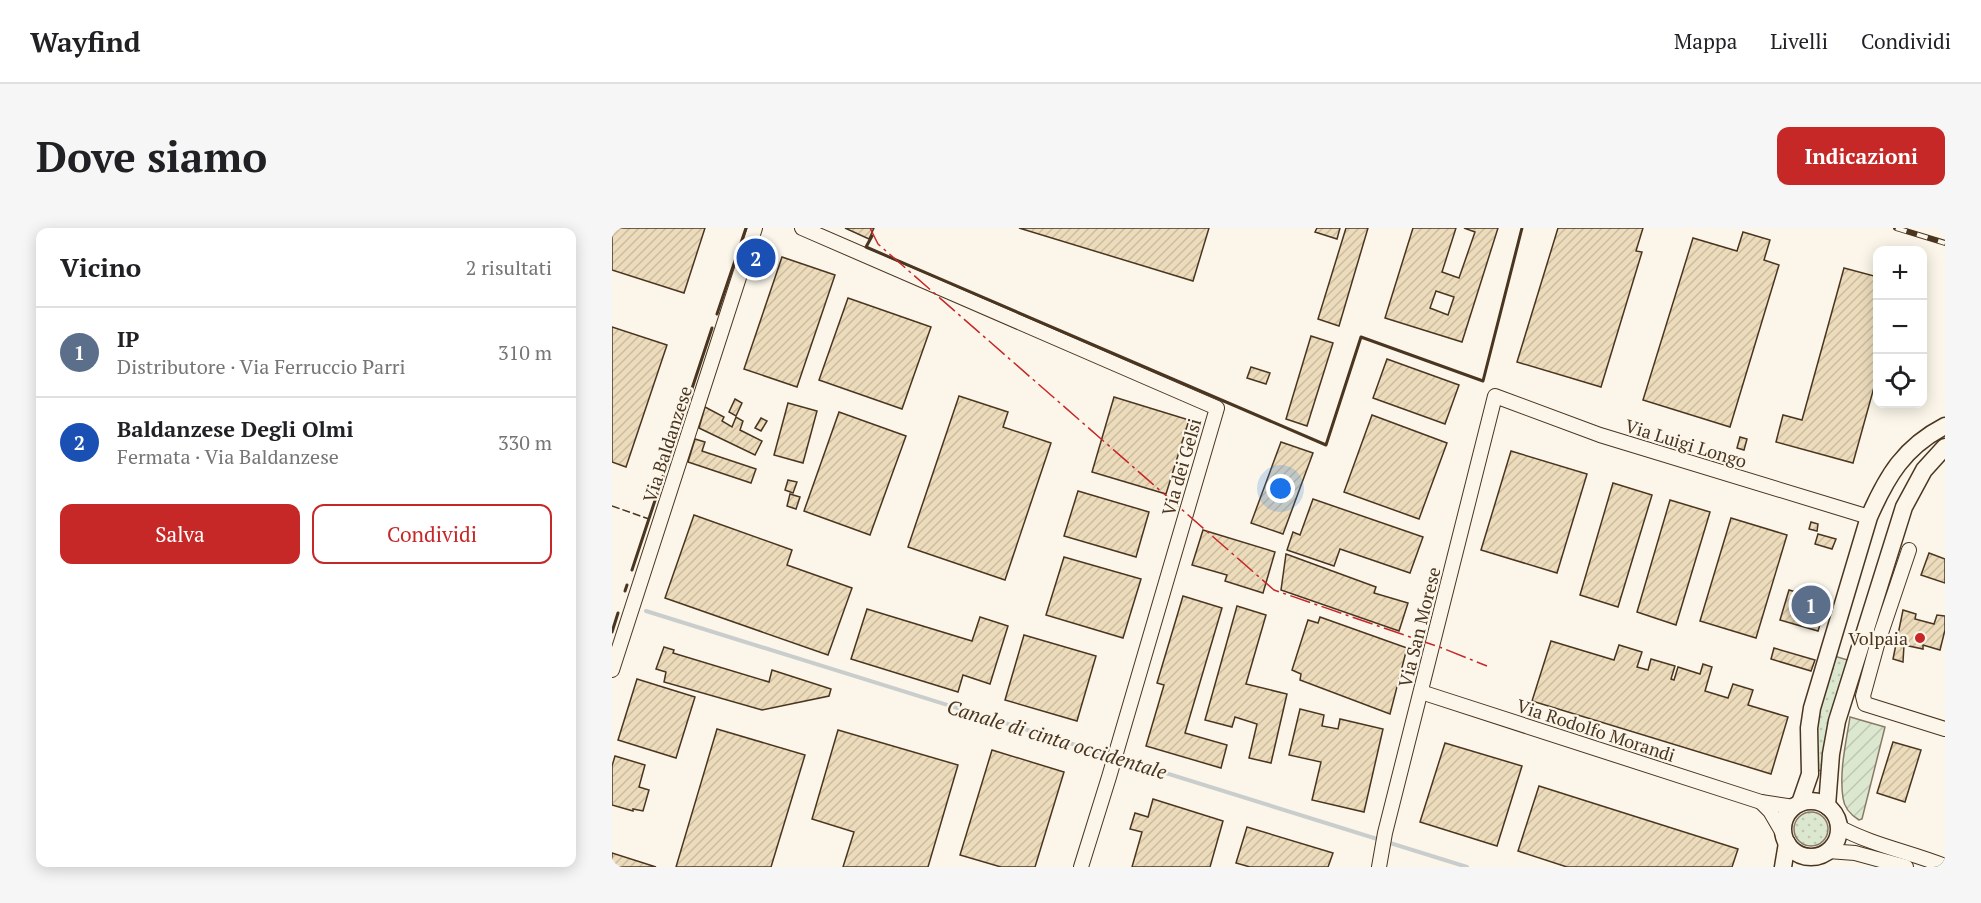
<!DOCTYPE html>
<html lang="it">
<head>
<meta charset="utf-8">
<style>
  :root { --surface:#fff; --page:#f6f6f6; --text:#202124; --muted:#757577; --line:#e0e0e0; --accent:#c62828 }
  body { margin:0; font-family:"PT Serif",serif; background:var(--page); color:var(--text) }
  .controls { position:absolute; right:18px; top:18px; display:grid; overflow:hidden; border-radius:12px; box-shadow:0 3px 15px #0003 }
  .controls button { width:54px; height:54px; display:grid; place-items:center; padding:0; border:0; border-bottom:2px solid var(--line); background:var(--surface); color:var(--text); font:30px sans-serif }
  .you { position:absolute; left:669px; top:261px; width:21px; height:21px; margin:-15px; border:4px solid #fff; border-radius:50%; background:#1a73e8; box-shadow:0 0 0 9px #1a73e833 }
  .badge { display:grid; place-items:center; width:39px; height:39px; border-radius:50%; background:var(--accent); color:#fff; font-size:20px; font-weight:700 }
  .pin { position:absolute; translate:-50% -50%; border:3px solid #fff; box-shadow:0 2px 6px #0006 }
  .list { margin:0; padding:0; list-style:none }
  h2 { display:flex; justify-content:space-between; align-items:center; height:78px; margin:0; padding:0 24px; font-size:26px }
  h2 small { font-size:20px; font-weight:400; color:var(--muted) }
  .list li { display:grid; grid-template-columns:39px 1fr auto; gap:18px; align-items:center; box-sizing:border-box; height:90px; padding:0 24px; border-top:2px solid var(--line) }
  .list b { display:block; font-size:22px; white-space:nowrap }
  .list p { margin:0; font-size:20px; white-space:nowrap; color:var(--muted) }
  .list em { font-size:20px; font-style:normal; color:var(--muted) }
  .actions { display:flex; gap:12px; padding:18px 24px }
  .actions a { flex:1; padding:14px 0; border:2px solid var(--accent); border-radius:12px; text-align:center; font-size:21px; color:var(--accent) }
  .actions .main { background:var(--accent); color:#fff }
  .icon { flex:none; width:33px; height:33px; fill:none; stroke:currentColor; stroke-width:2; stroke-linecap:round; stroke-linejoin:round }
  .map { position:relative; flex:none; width:1333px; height:639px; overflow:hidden; border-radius:12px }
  header { display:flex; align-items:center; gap:36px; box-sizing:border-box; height:84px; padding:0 30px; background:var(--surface); border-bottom:2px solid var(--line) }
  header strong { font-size:28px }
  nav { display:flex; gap:33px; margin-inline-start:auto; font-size:21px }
  .intro { display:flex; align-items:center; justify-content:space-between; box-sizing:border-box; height:144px; padding:0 36px }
  h1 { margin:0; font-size:42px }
  .button { padding:15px 27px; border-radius:12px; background:var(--accent); color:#fff; font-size:21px; font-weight:700 }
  main { display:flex; gap:36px; padding:0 36px }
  aside { flex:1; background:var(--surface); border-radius:12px; box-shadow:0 3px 15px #0003 }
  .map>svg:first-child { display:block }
</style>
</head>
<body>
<header>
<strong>Wayfind</strong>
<nav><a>Mappa</a><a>Livelli</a><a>Condividi</a></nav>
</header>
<div class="intro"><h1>Dove siamo</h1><a class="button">Indicazioni</a></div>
<main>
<aside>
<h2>Vicino<small>2 risultati</small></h2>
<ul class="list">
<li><span class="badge" style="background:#5c6f8a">1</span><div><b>IP</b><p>Distributore · Via Ferruccio Parri</p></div><em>310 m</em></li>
<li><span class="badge" style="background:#1a4fb4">2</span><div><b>Baldanzese Degli Olmi</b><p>Fermata · Via Baldanzese</p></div><em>330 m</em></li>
</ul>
<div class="actions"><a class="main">Salva</a><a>Condividi</a></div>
</aside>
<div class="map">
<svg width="1333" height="639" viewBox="0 0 1333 639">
  <defs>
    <pattern id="grass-dots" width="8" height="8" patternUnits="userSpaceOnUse" patternTransform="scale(1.5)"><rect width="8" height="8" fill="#dce7d0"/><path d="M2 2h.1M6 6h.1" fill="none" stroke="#bec7b2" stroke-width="1.8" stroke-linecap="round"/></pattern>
    <pattern id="garden-furrows" width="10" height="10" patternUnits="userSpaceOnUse" patternTransform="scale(1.5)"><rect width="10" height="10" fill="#dce7d0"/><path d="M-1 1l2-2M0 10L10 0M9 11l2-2" fill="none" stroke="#bec7b2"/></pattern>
    <pattern id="building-hatch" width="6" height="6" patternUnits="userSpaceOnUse" patternTransform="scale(1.5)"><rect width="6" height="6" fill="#ecdcbc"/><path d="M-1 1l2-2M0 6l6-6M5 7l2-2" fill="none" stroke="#ccbda1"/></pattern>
  </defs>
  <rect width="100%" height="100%" fill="#fbf6e9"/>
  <g fill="url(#grass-dots)" stroke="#887966" stroke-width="1.5">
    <path d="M1222,428L1239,433L1212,543L1204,542V489Z"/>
    <circle cx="1199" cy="601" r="17"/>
  </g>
  <path fill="url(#garden-furrows)" stroke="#887966" stroke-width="1.5" d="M1238,489L1273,499L1250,591L1247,592C1239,587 1232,579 1231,570C1227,544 1234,515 1238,489Z"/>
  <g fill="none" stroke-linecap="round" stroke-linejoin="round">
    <path stroke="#c9cecd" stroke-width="4" d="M34,383L855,639"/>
  </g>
  <g fill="url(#building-hatch)" stroke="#4a3520" stroke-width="1.5" fill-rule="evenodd">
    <path d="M0,0H93L72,65L0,42Z"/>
    <path d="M233,0H262L257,11Z"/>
    <path d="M407,0H597L581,53Z"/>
    <path d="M705,0H728L725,11L703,4Z"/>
    <path d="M734,0H756L727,98L706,91Z"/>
    <path d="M801,0H844L830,44L847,50L863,4L852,0H886L850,114L773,90ZM824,63L842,69L836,87L818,80Z"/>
    <path d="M946,0H1031L1024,23L1030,24L989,159L905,134Z"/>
    <path d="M1131,4L1158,12L1152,32L1167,37L1118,199L1031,172L1081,10L1125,23Z"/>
    <path d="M170,29L223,47L185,159L132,141Z"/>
    <path d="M1232,40L1266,49V145L1241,235L1164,214L1171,187L1190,192Z"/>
    <path d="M236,70L319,99L290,181L207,152Z"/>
    <path d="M0,99L55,117L14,239L0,234Z"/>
    <path d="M699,108L721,115L695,198L674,191Z"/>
    <path d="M775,131L847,157L833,196L761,170Z"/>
    <path d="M639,139L658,145L654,156L635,150Z"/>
    <path d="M347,168L396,184L391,199L439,215L393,352L296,319Z"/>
    <path d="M502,169L577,192L554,266L480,244Z"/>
    <path d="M123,171L130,175L124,188L117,184Z"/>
    <path d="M176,175L205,183L191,235L162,227Z"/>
    <path d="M93,179L112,189L110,193L120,199L124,189L131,193L128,202L150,213L143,227L87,200Z"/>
    <path d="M227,184L294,208L258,307L192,283Z"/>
    <path d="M760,187L835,215L807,291L732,264Z"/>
    <path d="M149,190L155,193L149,203L143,200Z"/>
    <path d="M1128,209L1135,211L1132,222L1125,220Z"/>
    <path d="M83,211L93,214L90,223L144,241L139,255L76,234Z"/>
    <path d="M669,214L701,225L671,306L639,295Z"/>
    <path d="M899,223L975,246L945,345L869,322Z"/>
    <path d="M176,252L185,254L181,265L173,262Z"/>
    <path d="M1001,255L1040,267L1006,379L968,367Z"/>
    <path d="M466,263L537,284L524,329L452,308Z"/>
    <path d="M178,266L188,269L184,281L175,278Z"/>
    <path d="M701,271L811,309L798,345L728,321L722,338L675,322L681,304L688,307Z"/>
    <path d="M1058,272L1098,284L1064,397L1025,384Z"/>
    <path d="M82,287L180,322L175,337L240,360L216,427L53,370Z"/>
    <path d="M1119,290L1175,307L1144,410L1088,393Z"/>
    <path d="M1199,294L1206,296L1205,303L1197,301Z"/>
    <path d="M591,302L663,324L651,365L613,353L615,347L580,337Z"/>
    <path d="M1206,306L1224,311L1220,321L1203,316Z"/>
    <path d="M1317,325L1333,331V355L1309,347Z"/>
    <path d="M674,326L764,359L762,365L796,375L787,403L669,362Z"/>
    <path d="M452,329L529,351L511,410L434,387Z"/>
    <path d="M1177,362L1215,373L1206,403L1168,392Z"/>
    <path d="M571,368L610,380L573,505L615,517L609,540L534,518L552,457L545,455Z"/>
    <path d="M625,378L654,387L634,456L675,466L659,535L637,530L645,496L623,489L620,499L593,492Z"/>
    <path d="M255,381L360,413L368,389L396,398L378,456L351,447L346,464L239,431Z"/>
    <path d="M1291,382L1304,386L1303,391L1322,396L1325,387L1333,388V402L1328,422L1311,417V421L1292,417L1291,434L1281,431Z"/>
    <path d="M708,389L795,420L778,486L688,452L689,446L680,442L696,392L706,395Z"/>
    <path d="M412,407L484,428L465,493L393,472Z"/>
    <path d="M939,413L1002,432L1007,417L1030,424L1025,439L1036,442L1039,431L1063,438L1059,451L1062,452L1066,439L1088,446L1091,436L1100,439L1093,463L1116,470L1121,456L1141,462L1136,477L1176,489L1159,546L920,473Z"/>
    <path d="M52,419L62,422L61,425L157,454L160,442L219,461L217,468L150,482L52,454L54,444L44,441Z"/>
    <path d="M1162,420L1203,432L1199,443L1159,431Z"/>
    <path d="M25,451L83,469L64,530L6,512Z"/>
    <path d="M688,481L712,487L710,498L726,501L728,491L771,501L752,584L700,572L709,534L677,527Z"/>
    <path d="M105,501L193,527L159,639H64Z"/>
    <path d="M226,502L346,537L316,639H231L242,604L200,591Z"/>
    <path d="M1281,514L1309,522L1293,574L1265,565Z"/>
    <path d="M833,515L910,538L885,618L808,594Z"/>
    <path d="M380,522L452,544L423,639H389L348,627Z"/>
    <path d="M3,528L33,537L27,559L37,562L31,583L21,581V583L0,577V538Z"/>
    <path d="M927,558L1126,621L1120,639H955L906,623Z"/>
    <path d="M541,571L611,593L598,639H520L530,604L518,601L523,585L536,589Z"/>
    <path d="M635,599L721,625L716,639H638L624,635Z"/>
    <path d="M0,625L44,639H0Z"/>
  </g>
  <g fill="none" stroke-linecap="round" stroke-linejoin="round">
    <g stroke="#4a3520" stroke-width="16">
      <g id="minor">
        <path d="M190,0L605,180L497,549L469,639"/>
        <path d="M1297,322L1265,417L1251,468L1253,476L1333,501"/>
        <path d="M0,442L143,0"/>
        <path d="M809,464L1149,574L1182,579"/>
        <path d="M1149,574L1158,583L1172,607"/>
        <path d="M1227,599C1260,617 1298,624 1333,638"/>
        <path d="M1216,623L1243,625L1294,639"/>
        <path d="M767,639L773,605L883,168L988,207L1257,289"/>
      </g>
    </g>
    <g stroke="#4a3520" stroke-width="19">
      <g id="major">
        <circle cx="1199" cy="601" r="28"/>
        <path d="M1188,575L1198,546L1197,500L1200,480L1257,289C1275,248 1292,219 1333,198"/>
        <path d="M1215,578L1219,526L1225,493L1292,279L1312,242L1333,219"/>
        <path d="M1171,639L1175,615"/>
      </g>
    </g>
    <use href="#minor" stroke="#fbf6e9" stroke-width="14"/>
    <use href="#major" stroke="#fbf6e9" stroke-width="16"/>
    <g stroke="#4a3520" stroke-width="6">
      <path id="rail" d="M1284,0L1333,15"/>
    </g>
    <use href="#rail" stroke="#fbf6e9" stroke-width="4" stroke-dasharray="11" stroke-linecap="butt"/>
    <path stroke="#4a3520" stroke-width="1.5" stroke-dasharray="8 3" stroke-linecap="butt" d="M0,278L37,291"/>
    <g stroke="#4a3520" stroke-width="3">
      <path d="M260,8L254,19L714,217L749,109L871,153L910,0"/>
      <path d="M105,86L134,0"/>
      <path d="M20,342L100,100"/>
      <path d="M13,363L15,357"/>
      <path d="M0,404L6,385"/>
    </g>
    <path stroke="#c62828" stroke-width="1.5" stroke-dasharray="21 4.5 3 4.5" stroke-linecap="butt" d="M258,0L266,16L662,362L830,420L875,438"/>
  </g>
  <circle fill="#c62828" stroke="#fbf6e9" stroke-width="2" cx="1308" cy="410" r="6"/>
  <g text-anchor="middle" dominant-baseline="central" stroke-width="4.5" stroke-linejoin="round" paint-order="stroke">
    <g font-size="18" fill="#4a3520" stroke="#fbf6e9">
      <text transform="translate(1074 215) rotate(17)">Via Luigi Longo</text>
      <text transform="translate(55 216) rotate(-72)">Via Baldanzese</text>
      <text transform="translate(569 239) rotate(-74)">Via dei Gelsi</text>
      <text transform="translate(807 399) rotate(-76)">Via San Morese</text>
      <text transform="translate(984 502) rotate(18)">Via Rodolfo Morandi</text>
    </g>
    <g font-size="18" fill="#4a3520" stroke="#fbf6e9" text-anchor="end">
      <text x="1296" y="410">Volpaia</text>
    </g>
    <g font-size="20" font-style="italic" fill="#4a3520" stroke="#fbf6e9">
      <text transform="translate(445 511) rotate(17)">Canale di cinta occidentale</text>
    </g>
  </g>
</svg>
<div class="controls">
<button>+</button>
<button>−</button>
<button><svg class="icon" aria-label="locate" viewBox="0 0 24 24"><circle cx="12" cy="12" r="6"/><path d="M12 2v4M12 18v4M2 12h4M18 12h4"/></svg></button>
</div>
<div class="you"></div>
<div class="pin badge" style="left:1199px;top:377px;background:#5c6f8a">1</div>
<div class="pin badge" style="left:144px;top:30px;background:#1a4fb4">2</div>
</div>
</main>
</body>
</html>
